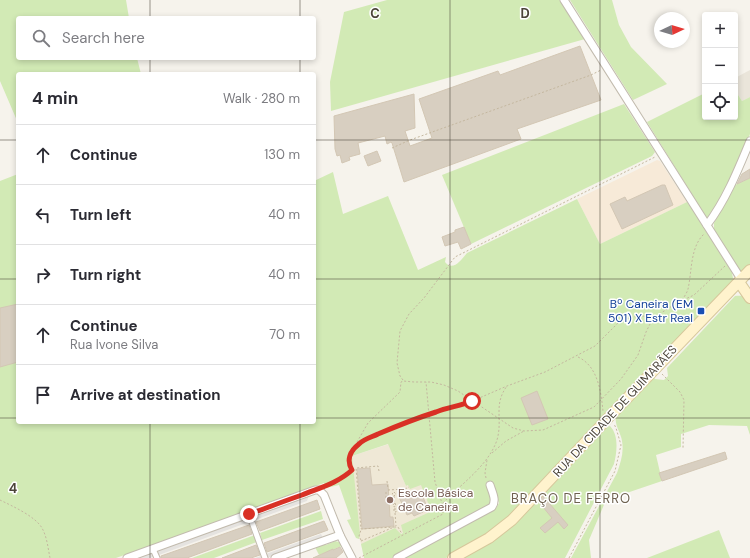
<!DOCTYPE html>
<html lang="en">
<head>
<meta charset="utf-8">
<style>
  :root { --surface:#fff; --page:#f2f2f3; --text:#2b2b33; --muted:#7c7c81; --line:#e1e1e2 }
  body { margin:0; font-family:"DM Sans",sans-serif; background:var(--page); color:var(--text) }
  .controls { position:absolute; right:12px; top:12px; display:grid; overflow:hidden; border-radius:4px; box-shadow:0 2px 6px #0003 }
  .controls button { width:36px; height:36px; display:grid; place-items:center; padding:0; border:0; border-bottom:1px solid var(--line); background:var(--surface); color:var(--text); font:20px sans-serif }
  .compass { position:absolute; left:654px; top:12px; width:36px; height:36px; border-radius:50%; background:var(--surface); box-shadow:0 2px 6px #0003; rotate:86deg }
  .stop { position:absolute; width:12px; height:12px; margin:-9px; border:3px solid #d93025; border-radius:50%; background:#fff }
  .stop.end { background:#d93025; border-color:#fff; box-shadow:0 1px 4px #0008 }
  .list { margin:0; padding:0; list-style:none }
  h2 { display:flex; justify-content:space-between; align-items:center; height:52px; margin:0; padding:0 16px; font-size:17px }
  h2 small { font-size:13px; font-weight:400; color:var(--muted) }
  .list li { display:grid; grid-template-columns:26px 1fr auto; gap:12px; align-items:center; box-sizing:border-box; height:60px; padding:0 16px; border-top:1px solid var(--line) }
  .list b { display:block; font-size:15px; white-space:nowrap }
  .list p { margin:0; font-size:13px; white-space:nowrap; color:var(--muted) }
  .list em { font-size:13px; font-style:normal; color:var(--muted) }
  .icon { flex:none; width:22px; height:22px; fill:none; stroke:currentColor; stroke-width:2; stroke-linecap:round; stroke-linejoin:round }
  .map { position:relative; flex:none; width:750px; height:558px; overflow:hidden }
  .search { position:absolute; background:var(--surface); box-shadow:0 2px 6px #0003; left:16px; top:16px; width:300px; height:44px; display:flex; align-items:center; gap:10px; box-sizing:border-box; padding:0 14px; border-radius:4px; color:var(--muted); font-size:15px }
  .panel { position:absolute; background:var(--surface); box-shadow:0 2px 6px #0003; left:16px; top:72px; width:300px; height:352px; border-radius:4px }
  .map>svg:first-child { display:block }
</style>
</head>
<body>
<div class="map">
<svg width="750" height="558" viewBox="0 0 750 558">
  <rect width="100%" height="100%" fill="#f6f3ec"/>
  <path fill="#eae5da" d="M750,70V97L742,101L735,90V78Z"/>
  <path fill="#f7ead8" d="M657,160L660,161L687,202L600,244L577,199Z"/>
  <path fill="#efe8d6" d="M389,444L406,486L425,477L441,513L364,553L355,525L352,456Z"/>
  <g fill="#d2eab5">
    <path d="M0,0H126L129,18H18V58H137L141,74H18V123L0,81Z"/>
    <path d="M387,0H560L585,39L331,111L330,82L344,12Z"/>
    <path d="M570,0H612L619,25L631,47L667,84L633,100Z"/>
    <path d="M735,90L742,101L750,97V134L740,161L721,200L709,217H706L647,122L705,93V117H735Z"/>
    <path d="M624,104L655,152L652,156L471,244L442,175Z"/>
    <path d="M333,172L343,214L388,196L418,270L446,257L445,262C453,272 461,260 467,253L577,199L600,244L687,202L710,234L731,269L733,278L732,285L522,506L475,543L446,558H404L496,508L499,503L492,481L486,483L492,500L490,504L392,558H364L361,544L395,528L401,534L403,533L401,525L430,512L431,510L421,485L410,489L408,485L406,486L388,444L352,456L360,534L359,539L356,538L347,520L351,519L339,485L326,488L324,483L116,558H0V181L18,174V422H314V181Z"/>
    <path d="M750,178V264L742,273L714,231V223L735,185Z"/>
    <path d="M735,296C743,295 746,297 750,304V435L747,426L709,425L681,434V447L656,455L662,481L606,500L589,540L591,558H571L617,473C621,462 624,452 622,441C621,433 614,425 616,416L654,377L655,379L664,380L668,376L667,368Z"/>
    <path d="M610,426C619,435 617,452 614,464L565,558H456L520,512L545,493L607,427Z"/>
    <path d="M321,511L323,519L262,540L260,533Z"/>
    <path d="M719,530L730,558H647Z"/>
    <path d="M255,535L257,542L214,558H192Z"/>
    <path d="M335,541L339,542L342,546L319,555L315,547L325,544L326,545Z"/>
  </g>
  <g fill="#e5e3e0">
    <path d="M309,495L307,501L156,556L150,558H135Z"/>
    <path d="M321,534L323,538L267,558H255Z"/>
  </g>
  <g fill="#d8cfc1" stroke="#d3c7b4">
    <path d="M580,46L601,100L517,129L521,139L404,182L392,143L391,142L387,144L385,136L358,143L360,154L349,157L350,160L342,163L340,155L337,156L335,149L334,116L414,94L415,128L405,131L410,146L432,138L419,99L498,71L500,75Z"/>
    <path d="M377,151L381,161L368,166L364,156Z"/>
    <path d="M750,169V178L737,184L742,174Z"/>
    <path d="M662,185H665L673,205L622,229L610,204L625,197L627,201Z"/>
    <path d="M464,227L471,244L461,249L458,242L445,246L442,237L455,232V230Z"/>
    <path d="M18,304V362L0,367V308Z"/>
    <path d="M537,391L548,419L532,425L521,398Z"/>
    <path d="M725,452L727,459L662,481L659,473Z"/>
    <path d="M370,468L372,485L388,484L390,517H393L394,526L362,529L357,469Z"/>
    <path d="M414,491L416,494L421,492L427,507L422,509L423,512L414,516L412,513L407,515L399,497L402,494L405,495Z"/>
    <path d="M543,496L568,525L564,529L558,522L545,533L540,528L552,518L538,501Z"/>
    <path d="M317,500L320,509L260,531L256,522Z"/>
    <path d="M324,521L328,530L267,552L264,543Z"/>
    <path d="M249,525L252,534L187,558H161V556Z"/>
    <path d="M256,545L260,555L251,558H222Z"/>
    <path d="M340,547L343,552L336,558H313L333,549V550Z"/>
  </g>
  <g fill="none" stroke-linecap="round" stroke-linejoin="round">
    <g stroke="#c2bbae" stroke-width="7">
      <g id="pedestrian">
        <path d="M249,514L265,558"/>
        <path d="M153,549L157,558"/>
      </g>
    </g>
    <g stroke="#c2bbae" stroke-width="9">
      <g id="minor">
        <path d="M564,0L741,279"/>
        <path d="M707,225C726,200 738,170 750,141"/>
        <path d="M127,558L315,490H319L324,495L340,535L352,558"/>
        <path d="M275,558L340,535"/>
        <path d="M397,558L492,507C497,500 492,492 490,485"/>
      </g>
    </g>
    <g stroke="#d6c79b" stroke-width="12">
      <g id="secondary">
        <path d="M739,282L750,298"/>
        <path d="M453,558L489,538L512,520L609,417L750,270"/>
      </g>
    </g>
    <g stroke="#c4b79f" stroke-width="1" stroke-dasharray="2 2" stroke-linecap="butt">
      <path d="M392,148L410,140L591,75L601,70"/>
      <path d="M682,300C684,297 687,293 688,289C692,272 690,247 704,234"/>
      <path d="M578,357C598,366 601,392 603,411"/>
      <path d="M662,374L680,392L684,400L683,448"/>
      <path d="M403,380L400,376L397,363L400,331L409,314L424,298L455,257L655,157"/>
      <path d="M355,447L360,442L385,431L437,411L463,405L507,386L545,372L595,346L619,322L632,317L643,316L653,318"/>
      <path d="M353,449L368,423L400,392L401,382L403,381L414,382H431L444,385L458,391L513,428L524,431L543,430L594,407L621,379L638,355L646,332L653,318L677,303L694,295L725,266"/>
      <path d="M492,453L506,441L524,431"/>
      <path d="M379,471L378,466L356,468L361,529L394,527"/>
      <path d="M486,478L485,473L487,460"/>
      <path d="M387,481L388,489"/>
      <path d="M325,486L346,476L352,471C347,463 349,457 353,449"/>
      <path d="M405,489L409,487"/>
      <path d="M388,490L404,489L409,495"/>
      <path d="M386,492V500"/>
      <path d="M394,492L396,494L394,496L392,494Z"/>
      <path d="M394,496V503"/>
      <path d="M0,500C12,506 35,516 42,528C47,537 48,548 50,558"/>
      <path d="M395,503L396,506L394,507L393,505Z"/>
      <path d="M443,503C461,484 488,466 497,440C503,419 493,405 507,386"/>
      <rect x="394" y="509" width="2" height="3"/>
      <path d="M395,513L396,526"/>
      <path d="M361,540L359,536L361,530"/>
      <path d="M361,541L394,527H398L402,534"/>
      <path d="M359,558L443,514L442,503L435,482L426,382"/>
      <path d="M569,558L615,471L621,445L616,428L614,424"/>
    </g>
    <use href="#pedestrian" stroke="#fff" stroke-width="5"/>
    <use href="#minor" stroke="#fff" stroke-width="7"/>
    <use href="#secondary" stroke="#fff3cd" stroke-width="10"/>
  </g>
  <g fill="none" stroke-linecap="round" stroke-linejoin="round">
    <path stroke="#d93025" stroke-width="5" d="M249,514C267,508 284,501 302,495C319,488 338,483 352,470C346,460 350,451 359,444C364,439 372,437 378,434C397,426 417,418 436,412C448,407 461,406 472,401"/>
  </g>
  <path fill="none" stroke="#4b4439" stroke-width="1" stroke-opacity="0.55" d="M150,0V18M300,0V18M450,0V558M600,0V558M150,58V74M300,58V74M0,140H18M314,140H750M0,279H18M314,279H750M0,418H18M314,418H750M150,422V558M300,422V558"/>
  <rect fill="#1a4fb4" stroke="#fff" stroke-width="1.5" x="697" y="307" width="8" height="8" rx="2"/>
  <circle fill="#8d6e63" stroke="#fff" stroke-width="1.5" cx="390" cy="500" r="4"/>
  <g text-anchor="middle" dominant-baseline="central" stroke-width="3" stroke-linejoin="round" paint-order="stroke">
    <g font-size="12" fill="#164399" stroke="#fff" text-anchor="end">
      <text x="693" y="304">Bº Caneira (EM<tspan x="693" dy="14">501) X Estr Real</tspan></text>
    </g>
    <g font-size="12" fill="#4b4439" stroke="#fff">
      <text transform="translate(615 411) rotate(-47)">RUA DA CIDADE DE GUIMARÃES</text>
    </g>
    <g font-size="12" fill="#785e54" stroke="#fff" text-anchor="start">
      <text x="398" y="493">Escola Básica<tspan x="398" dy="14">de Caneira</tspan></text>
    </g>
    <g font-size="13" letter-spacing="1" fill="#6e6250" stroke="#fff">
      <text x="571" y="498">BRAÇO DE FERRO</text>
    </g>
  </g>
  <g font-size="13" text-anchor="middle" font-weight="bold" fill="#4b4439" stroke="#fff" stroke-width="3" stroke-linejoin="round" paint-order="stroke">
    <text x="375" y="18">C</text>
    <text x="525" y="18">D</text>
    <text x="13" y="493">4</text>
  </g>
</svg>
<div class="controls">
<button>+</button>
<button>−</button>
<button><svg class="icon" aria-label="locate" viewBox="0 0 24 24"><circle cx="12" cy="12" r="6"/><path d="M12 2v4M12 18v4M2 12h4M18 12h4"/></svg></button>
</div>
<svg class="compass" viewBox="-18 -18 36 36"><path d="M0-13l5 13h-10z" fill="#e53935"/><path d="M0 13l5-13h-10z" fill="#7c7c81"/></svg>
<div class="stop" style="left:472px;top:401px"></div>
<div class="stop end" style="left:249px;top:514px"></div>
<div class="search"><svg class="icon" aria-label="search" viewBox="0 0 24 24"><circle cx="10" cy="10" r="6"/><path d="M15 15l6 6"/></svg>Search here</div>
<section class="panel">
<h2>4 min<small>Walk · 280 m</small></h2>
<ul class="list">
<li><svg class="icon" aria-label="ahead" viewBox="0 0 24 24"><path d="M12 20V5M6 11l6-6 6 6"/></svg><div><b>Continue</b></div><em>130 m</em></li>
<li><svg class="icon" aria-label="left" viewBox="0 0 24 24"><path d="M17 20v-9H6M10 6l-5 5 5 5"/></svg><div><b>Turn left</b></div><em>40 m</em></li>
<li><svg class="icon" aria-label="right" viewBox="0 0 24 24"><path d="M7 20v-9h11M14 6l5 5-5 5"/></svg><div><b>Turn right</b></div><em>40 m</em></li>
<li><svg class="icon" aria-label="ahead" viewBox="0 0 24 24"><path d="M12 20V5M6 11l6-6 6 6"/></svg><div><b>Continue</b><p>Rua Ivone Silva</p></div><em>70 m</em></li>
<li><svg class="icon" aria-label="arrive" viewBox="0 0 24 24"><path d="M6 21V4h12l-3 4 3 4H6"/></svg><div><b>Arrive at destination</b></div></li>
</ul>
</section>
</div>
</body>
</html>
